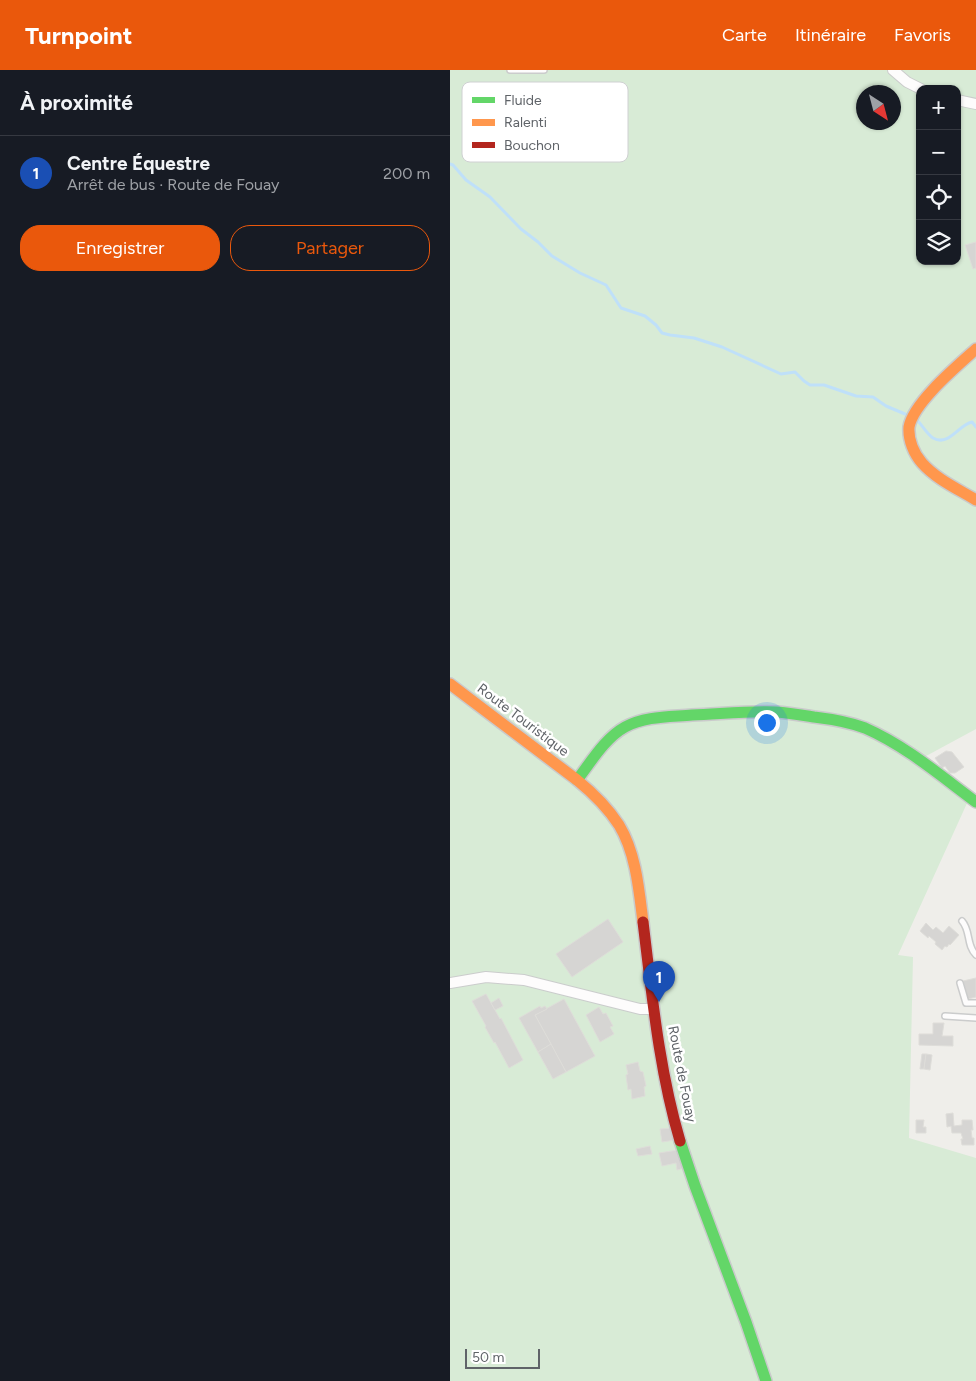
<!DOCTYPE html>
<html lang="fr">
<head>
<meta charset="utf-8">
<style>
  :root { --surface:#171b24; --page:#20242c; --text:#f1f3f6; --muted:#9ea1a6; --line:#363941; --accent:#ea580c }
  body { margin:0; font-family:Figtree,sans-serif; background:var(--page); color:var(--text) }
  .controls { position:absolute; right:15px; top:15px; display:grid; overflow:hidden; border-radius:10px; box-shadow:0 1px 4px #0004 }
  .controls button { width:45px; height:45px; display:grid; place-items:center; padding:0; border:0; border-bottom:1px solid var(--line); background:var(--surface); color:var(--text); font:25px sans-serif }
  .compass { position:absolute; left:406px; top:15px; width:45px; height:45px; border-radius:50%; background:var(--surface); box-shadow:0 1px 4px #0004; rotate:144deg }
  .scale { position:absolute; left:15px; bottom:12px; width:75px; box-sizing:border-box; padding-left:5px; border:2px solid #5f6368; border-top:0; font-size:14px; line-height:18px; white-space:nowrap; color:#5f6368; -webkit-text-stroke:4px #fff; paint-order:stroke }
  .you { position:absolute; left:316px; top:652px; width:18px; height:18px; margin:-12px; border:4px solid #fff; border-radius:50%; background:#1a73e8; box-shadow:0 0 0 8px #1a73e833 }
  .badge { display:grid; place-items:center; width:32px; height:32px; border-radius:50%; background:var(--accent); color:#fff; font-size:16px; font-weight:700 }
  .pin { position:absolute; translate:-50% -41px; filter:drop-shadow(0 1px 2px #0008) }
  .pin::after { content:''; position:absolute; top:26px; width:18px; height:15px; background:inherit; clip-path:polygon(0 0,100% 0,50% 100%) }
  .list { margin:0; padding:0; list-style:none }
  h2 { display:flex; justify-content:space-between; align-items:center; height:65px; margin:0; padding:0 20px; font-size:21px }
  h2 small { font-size:16px; font-weight:400; color:var(--muted) }
  .list li { display:grid; grid-template-columns:32px 1fr auto; gap:15px; align-items:center; box-sizing:border-box; height:75px; padding:0 20px; border-top:1px solid var(--line) }
  .list b { display:block; font-size:19px; white-space:nowrap }
  .list p { margin:0; font-size:16px; white-space:nowrap; color:var(--muted) }
  .list em { font-size:16px; font-style:normal; color:var(--muted) }
  .actions { display:flex; gap:10px; padding:15px 20px }
  .actions a { flex:1; padding:11px 0; border:1px solid var(--accent); border-radius:20px; text-align:center; font-size:18px; color:var(--accent) }
  .actions .main { background:var(--accent); color:#fff }
  .icon { flex:none; width:28px; height:28px; fill:none; stroke:currentColor; stroke-width:2; stroke-linecap:round; stroke-linejoin:round }
  .map { position:relative; flex:none; width:526px; height:1311px; overflow:hidden }
  header { display:flex; align-items:center; gap:30px; box-sizing:border-box; height:70px; padding:0 25px; background:var(--accent); color:#fff }
  header strong { font-size:24px }
  nav { display:flex; gap:28px; margin-inline-start:auto; font-size:18px }
  main { display:flex }
  aside { flex:1; background:var(--surface) }
  .map>svg:first-child { display:block }
</style>
</head>
<body>
<header>
<strong>Turnpoint</strong>
<nav><a>Carte</a><a>Itinéraire</a><a>Favoris</a></nav>
</header>
<main>
<aside>
<h2>À proximité<small></small></h2>
<ul class="list">
<li><span class="badge" style="background:#1a4fb4">1</span><div><b>Centre Équestre</b><p>Arrêt de bus · Route de Fouay</p></div><em>200 m</em></li>
</ul>
<div class="actions"><a class="main">Enregistrer</a><a>Partager</a></div>
</aside>
<div class="map">
<svg width="526" height="1311" viewBox="0 0 526 1311">
  <rect width="100%" height="100%" fill="#efeeea"/>
  <path fill="#d8ebd6" fill-rule="evenodd" d="M0,0H526V659L465,692L518,731L448,885L463,887L459,1068L526,1088V1311H0ZM470,19H507V191H470ZM413,22H443V52H413Z"/>
  <g fill="none" stroke-linecap="round" stroke-linejoin="round">
    <g stroke="#bfe0f9" stroke-width="3">
      <path d="M0,94L3,95L16,110L40,127L71,159L88,172L102,186L130,203L156,215L171,238L195,246L206,255L212,263L220,265L244,268L272,277L331,304L345,302L354,311L360,315H374L406,326L423,327L436,336L455,344"/>
      <path d="M467,350C472,355 477,364 483,368C499,377 508,355 522,352L526,357"/>
    </g>
  </g>
  <g fill="#d6d5d3" stroke="#deddd9">
    <path d="M526,172V198L523,199L515,175Z"/>
    <path d="M496,681L502,682L514,697L505,703H500L495,696L492,698L485,688Z"/>
    <path d="M158,849L173,872L122,907L106,884Z"/>
    <path d="M476,853L483,860L486,857L493,863L499,856L509,865L500,875L499,874L497,877L495,876L492,880L485,874L486,872L479,866L478,868L470,861Z"/>
    <path d="M526,908V927L518,929L513,911Z"/>
    <path d="M36,924L50,949L51,948L73,990L59,998L45,972L44,973L35,957L36,956L22,931Z"/>
    <path d="M49,928L53,936L45,940L41,933Z"/>
    <path d="M114,929L145,986L116,1002L85,945Z"/>
    <path d="M90,936L91,938L95,936L97,939L85,945L101,974L88,982L69,948Z"/>
    <path d="M149,937L153,944L156,943L163,956L160,957L164,964L150,972L136,945Z"/>
    <path d="M483,953H494L492,966H503V976L469,975V964H483Z"/>
    <path d="M101,974L116,1002L103,1009L88,982Z"/>
    <path d="M472,984H476L474,999H470Z"/>
    <path d="M476,984L482,985L480,1000L474,999Z"/>
    <path d="M188,992L190,1001L193,1002L196,1016L194,1017L195,1026L182,1029L181,1019L178,1020L176,1005L178,1004L176,995Z"/>
    <path d="M503,1043L504,1056L512,1055V1050H522L523,1060H521L522,1068H524V1075H512L511,1069H513L511,1063H502L501,1056L497,1057L496,1044Z"/>
    <path d="M466,1050H474L473,1057H476V1063H466Z"/>
    <path d="M222,1058L225,1070L212,1072L210,1059Z"/>
    <path d="M200,1076L202,1084L188,1086L186,1079Z"/>
    <path d="M228,1080L235,1098L227,1100L226,1093L212,1096L209,1083Z"/>
  </g>
  <g fill="none" stroke-linecap="round" stroke-linejoin="round">
    <g stroke="#cbcccc" stroke-width="8">
      <g id="lane">
        <path d="M60,0H94"/>
        <path d="M512,851C521,861 516,875 526,885"/>
        <path d="M510,913L516,933H526"/>
        <path d="M495,946L526,948"/>
      </g>
    </g>
    <g stroke="#cbcccc" stroke-width="12">
      <g id="street">
        <path d="M443,0L457,12L471,19"/>
        <path d="M507,30L526,34"/>
        <path d="M0,913L36,907L74,910L190,939H204"/>
      </g>
    </g>
    <g stroke="#cacacb" stroke-width="14">
      <g id="fast">
        <path d="M127,710C141,692 155,668 175,657C195,646 221,647 242,645C270,644 298,641 326,642C339,643 351,645 364,647C381,649 399,652 415,658C456,676 491,706 526,732"/>
        <path d="M230,1071L245,1116L296,1252L316,1311"/>
      </g>
    </g>
    <g stroke="#cacacb" stroke-width="14">
      <g id="slow">
        <path d="M526,279C507,296 463,333 459,357C458,370 464,384 472,393C486,409 508,419 526,430"/>
        <path d="M0,614L127,710C143,723 158,738 169,755C186,783 189,820 193,852"/>
      </g>
    </g>
    <g stroke="#cacacb" stroke-width="14">
      <path id="jam" d="M193,852C202,925 209,1000 230,1071"/>
    </g>
    <use href="#lane" stroke="#fdfcfc" stroke-width="5"/>
    <use href="#street" stroke="#fdfcfc" stroke-width="10"/>
    <use href="#fast" stroke="#63d668" stroke-width="11"/>
    <use href="#slow" stroke="#ff974d" stroke-width="11"/>
    <use href="#jam" stroke="#b3261e" stroke-width="11"/>
  </g>
  <g text-anchor="middle" dominant-baseline="central" stroke-width="5" stroke-linejoin="round" paint-order="stroke">
    <g font-size="14" fill="#5f6368" stroke="#fff">
      <text transform="translate(73 650) rotate(37)">Route Touristique</text>
      <text transform="translate(232 1004) rotate(79)">Route de Fouay</text>
    </g>
  </g>
  <rect x="12" y="12" width="166" height="80" rx="8" fill="#fff" stroke="#cfd0d2" stroke-width="1"/>
  <rect x="22" y="27" width="23" height="6" fill="#63d668"/>
  <rect x="22" y="49" width="23" height="7" fill="#ff974d"/>
  <rect x="22" y="72" width="23" height="6" fill="#b3261e"/>
  <g font-size="14" fill="#5f6368">
    <text x="54" y="35">Fluide</text>
    <text x="54" y="57">Ralenti</text>
    <text x="54" y="80">Bouchon</text>
  </g>
</svg>
<div class="controls">
<button>+</button>
<button>−</button>
<button><svg class="icon" aria-label="locate" viewBox="0 0 24 24"><circle cx="12" cy="12" r="6"/><path d="M12 2v4M12 18v4M2 12h4M18 12h4"/></svg></button>
<button><svg class="icon" aria-label="layers" viewBox="0 0 24 24"><path d="M12 4l9 5-9 5-9-5zM3 14l9 5 9-5"/></svg></button>
</div>
<svg class="compass" viewBox="-18 -18 36 36"><path d="M0-13l5 13h-10z" fill="#e53935"/><path d="M0 13l5-13h-10z" fill="#9ea1a6"/></svg>
<div class="scale">50 m</div>
<div class="you"></div>
<div class="pin badge" style="left:209px;top:932px;background:#1a4fb4">1</div>
</div>
</main>
</body>
</html>
